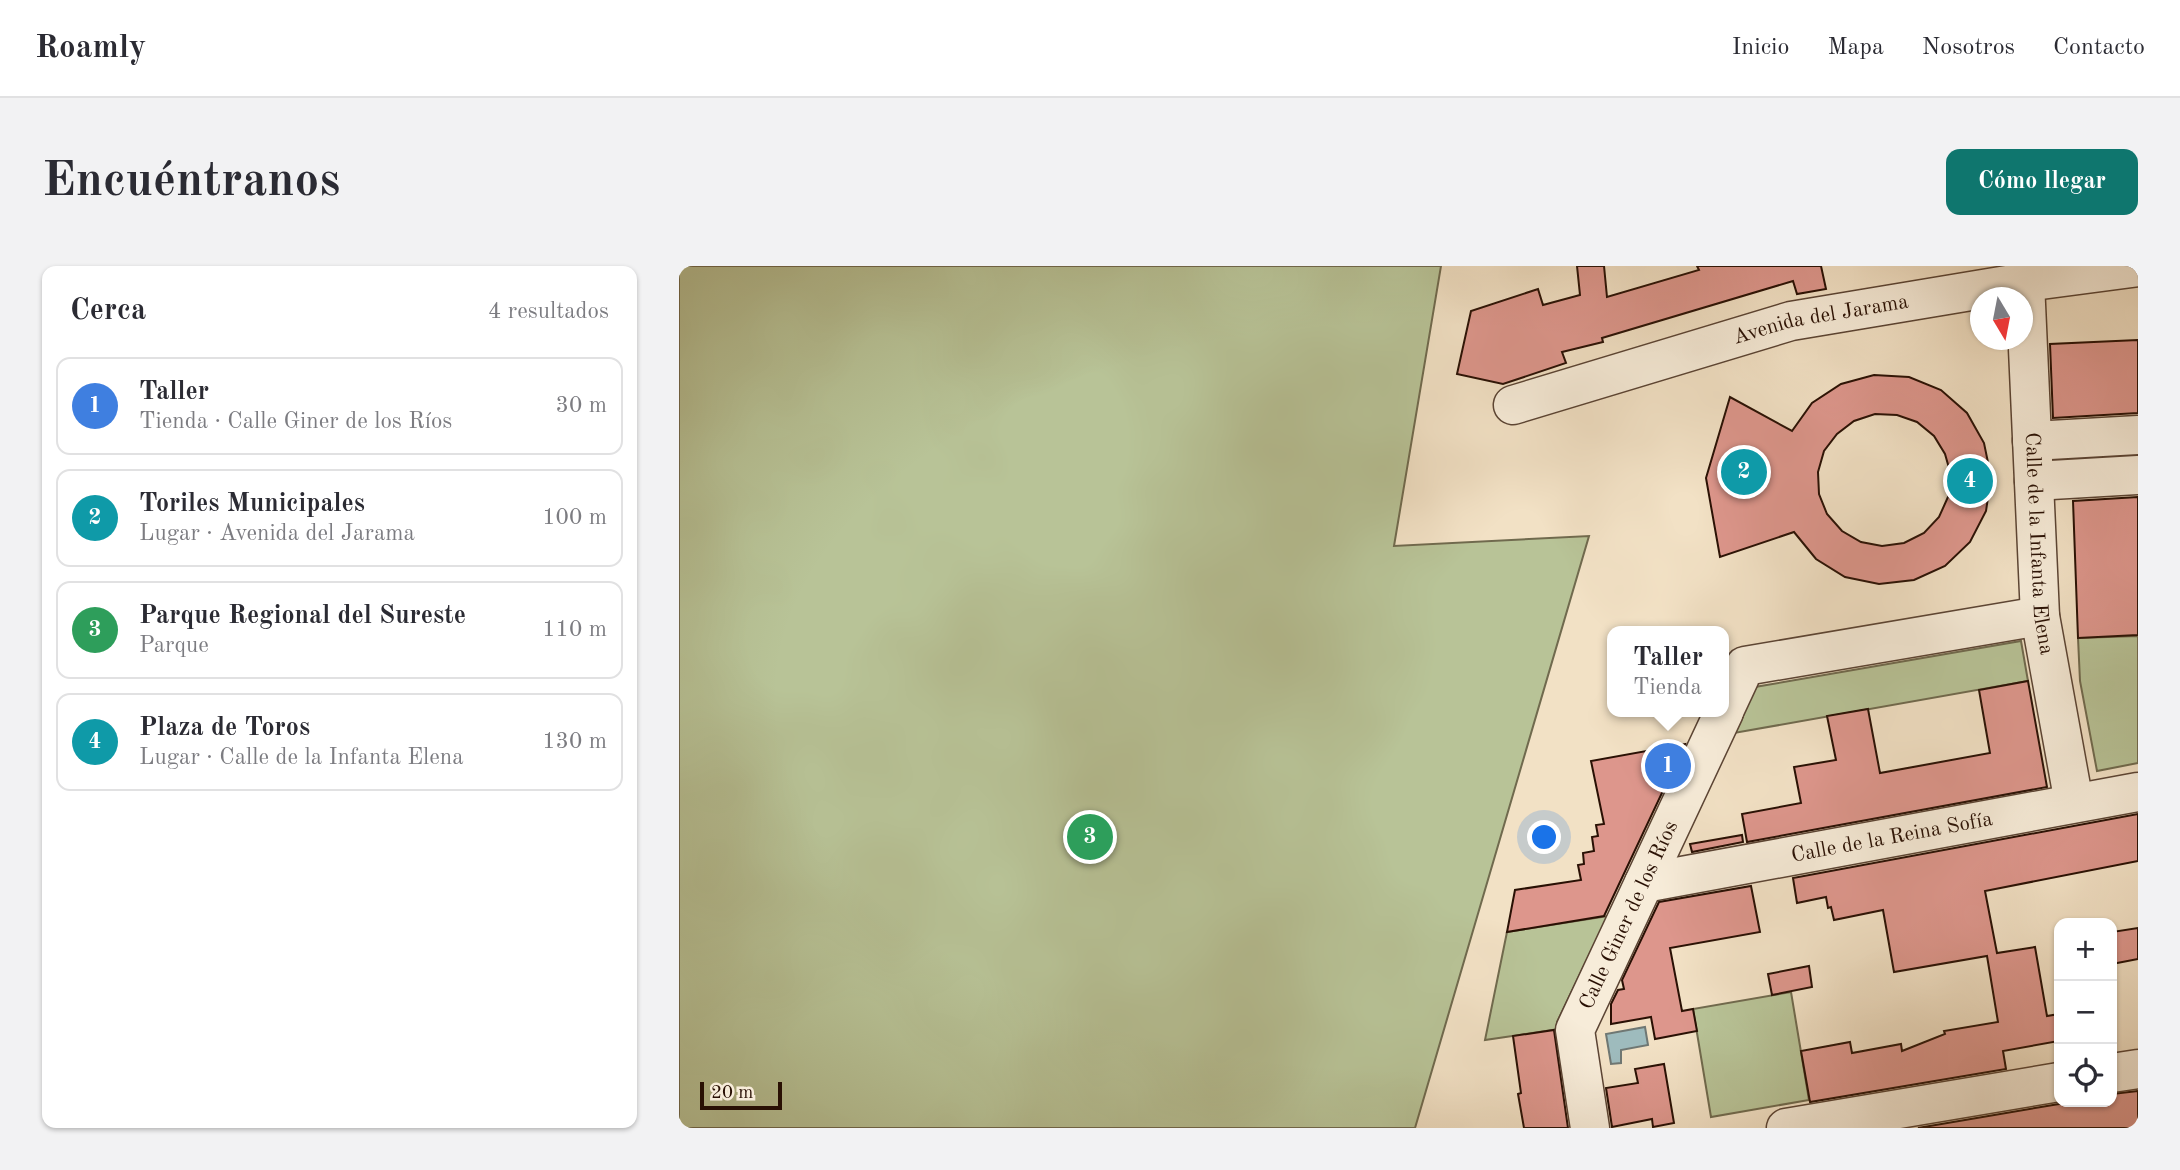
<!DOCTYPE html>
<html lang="es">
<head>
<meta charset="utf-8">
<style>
  :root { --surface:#fff; --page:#f2f2f3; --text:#2b2b33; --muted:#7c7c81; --line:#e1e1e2; --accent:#0f766e }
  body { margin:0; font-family:"Old Standard TT",serif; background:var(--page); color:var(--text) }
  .controls { position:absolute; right:21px; bottom:21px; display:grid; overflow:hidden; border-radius:14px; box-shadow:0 2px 5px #0004 }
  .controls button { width:63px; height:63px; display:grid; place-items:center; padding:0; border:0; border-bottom:2px solid var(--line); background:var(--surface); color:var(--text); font:35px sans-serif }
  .compass { position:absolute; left:1291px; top:21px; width:63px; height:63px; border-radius:50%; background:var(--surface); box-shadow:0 2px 5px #0004; rotate:170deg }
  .scale { position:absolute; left:21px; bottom:18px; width:82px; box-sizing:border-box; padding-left:7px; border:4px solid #291004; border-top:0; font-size:19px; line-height:24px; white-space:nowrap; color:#291004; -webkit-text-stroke:5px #f7ecd9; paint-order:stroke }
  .you { position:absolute; left:866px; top:572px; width:24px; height:24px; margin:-18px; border:5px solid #fff; border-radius:50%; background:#1a73e8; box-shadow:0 0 0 10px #1a73e833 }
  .badge { display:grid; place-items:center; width:46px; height:46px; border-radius:50%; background:var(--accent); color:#fff; font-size:23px; font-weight:700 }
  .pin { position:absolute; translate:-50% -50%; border:4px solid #fff; box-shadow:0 2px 7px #0006 }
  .popup { position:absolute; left:928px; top:360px; width:122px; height:91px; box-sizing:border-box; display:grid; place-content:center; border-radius:14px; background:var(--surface); filter:drop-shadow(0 2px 5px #0005); font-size:23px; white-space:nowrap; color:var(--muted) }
  .popup b { font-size:26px; color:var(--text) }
  .popup::after { content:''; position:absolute; left:50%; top:100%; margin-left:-14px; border:14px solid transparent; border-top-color:var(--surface) }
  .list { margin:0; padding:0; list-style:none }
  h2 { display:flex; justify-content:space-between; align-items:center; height:91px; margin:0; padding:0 28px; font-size:30px }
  h2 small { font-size:23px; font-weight:400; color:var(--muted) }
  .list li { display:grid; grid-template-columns:46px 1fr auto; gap:21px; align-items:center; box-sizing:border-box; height:98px; margin:0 14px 14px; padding:0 14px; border:2px solid var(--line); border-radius:14px }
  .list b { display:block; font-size:26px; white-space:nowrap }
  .list p { margin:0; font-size:23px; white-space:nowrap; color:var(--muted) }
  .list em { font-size:23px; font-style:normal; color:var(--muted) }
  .icon { flex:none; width:38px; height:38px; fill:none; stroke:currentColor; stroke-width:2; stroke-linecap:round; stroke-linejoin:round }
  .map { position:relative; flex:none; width:1459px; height:862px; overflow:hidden; border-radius:14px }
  header { display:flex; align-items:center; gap:42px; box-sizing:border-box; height:98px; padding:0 35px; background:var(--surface); border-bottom:2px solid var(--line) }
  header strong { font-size:33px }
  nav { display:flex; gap:38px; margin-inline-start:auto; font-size:24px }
  .intro { display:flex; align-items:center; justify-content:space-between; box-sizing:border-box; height:168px; padding:0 42px }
  h1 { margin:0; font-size:49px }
  .button { padding:18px 32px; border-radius:14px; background:var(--accent); color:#fff; font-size:24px; font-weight:700 }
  main { display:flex; gap:42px; padding:0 42px }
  aside { flex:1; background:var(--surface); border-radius:14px; box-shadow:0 2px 5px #0004 }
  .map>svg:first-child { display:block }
</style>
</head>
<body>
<header>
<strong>Roamly</strong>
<nav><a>Inicio</a><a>Mapa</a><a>Nosotros</a><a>Contacto</a></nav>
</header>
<div class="intro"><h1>Encuéntranos</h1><a class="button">Cómo llegar</a></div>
<main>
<aside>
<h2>Cerca<small>4 resultados</small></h2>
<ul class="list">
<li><span class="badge" style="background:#3f7fe0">1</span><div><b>Taller</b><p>Tienda · Calle Giner de los Ríos</p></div><em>30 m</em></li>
<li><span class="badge" style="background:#0f9aa8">2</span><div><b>Toriles Municipales</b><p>Lugar · Avenida del Jarama</p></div><em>100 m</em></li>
<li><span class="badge" style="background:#2e9e5b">3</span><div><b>Parque Regional del Sureste</b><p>Parque</p></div><em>110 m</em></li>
<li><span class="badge" style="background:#0f9aa8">4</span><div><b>Plaza de Toros</b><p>Lugar · Calle de la Infanta Elena</p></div><em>130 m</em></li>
</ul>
</aside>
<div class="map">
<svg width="1459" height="862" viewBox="0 0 1459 862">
  <rect width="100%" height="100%" fill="#f2e1c5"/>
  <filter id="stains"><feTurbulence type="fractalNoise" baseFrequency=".00286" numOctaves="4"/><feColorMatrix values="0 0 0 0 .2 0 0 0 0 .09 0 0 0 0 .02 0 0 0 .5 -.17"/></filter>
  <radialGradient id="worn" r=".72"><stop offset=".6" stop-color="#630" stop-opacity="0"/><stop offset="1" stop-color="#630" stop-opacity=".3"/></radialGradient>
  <g fill="#b8c397" stroke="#706a4e" stroke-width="2">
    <path d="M0,0H762L715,280L910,270L736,862H0Z"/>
    <path d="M1459,370V497L1418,505L1401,415L1399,372Z"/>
    <path d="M1342,375L1349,415L1055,467L1076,421Z"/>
    <path d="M929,650L878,756L880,763L806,774L828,666Z"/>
    <path d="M1112,726L1130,834L1032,851L1014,743Z"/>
  </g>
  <path fill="#9ebbbd" stroke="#6f7773" stroke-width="2" d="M966,761L969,779L942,784V797L932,798L927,768Z"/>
  <g fill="#dd968c" stroke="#291004" stroke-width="2" fill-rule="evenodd">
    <path d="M898,0H925L928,31L1020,4L1018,0H1142L1147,23L1118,28L1114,15L923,72L924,76L883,86L887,97L824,118L778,108L792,45L859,23L864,39L901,29Z"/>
    <path d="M1459,74V147L1374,152L1371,78Z"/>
    <path d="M1195,109L1230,111L1262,124L1288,147L1305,177L1312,211L1307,245L1291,276L1266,300L1235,314L1200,318L1166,311L1137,293L1115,266L1041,291L1027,212L1051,131L1113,165L1133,137L1162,118ZM1196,148L1218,149L1238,156L1255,170L1266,188L1272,209L1269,231L1260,251L1245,267L1225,277L1203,280L1182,276L1163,265L1148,248L1140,228L1139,206L1145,185L1158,168L1175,155Z"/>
    <path d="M1459,231V369L1399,372L1394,235Z"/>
    <path d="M1349,415L1368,521L1068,576L1063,548L1122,537L1115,501L1157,494L1148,450L1189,443L1201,507L1311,487L1300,424Z"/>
    <path d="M1006,478L925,650L828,666L836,624L902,614L899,599L905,598L904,587L915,585L913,571L919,570L917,559L925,558L912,495Z"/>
    <path d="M1459,548V595L1306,625L1318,687L1356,681L1368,750L1380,748V775L1324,785L1327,803L1131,836L1122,785L1171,776L1173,787L1222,778L1223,785L1266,768L1265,765L1319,756L1308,690L1215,706L1204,644L1155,654L1152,641L1149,642L1147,631L1118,637L1114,612Z"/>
    <path d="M1063,569L1064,576L1013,586L1011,578Z"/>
    <path d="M1072,620L1081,666L991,682L1003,745L1014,743L1018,765L976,773L972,751L932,758V738L939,724L945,723L943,714L980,636Z"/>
    <path d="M1459,662V693L1433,698V666Z"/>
    <path d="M1130,700L1133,721L1093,729L1089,708Z"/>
    <path d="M875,764L889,862H845L839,828L842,827L834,770Z"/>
    <path d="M985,798L995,857L974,861L973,853L933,861L927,822L959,817L956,803Z"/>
    <path d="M1459,825V862H1239L1380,838L1433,836V828Z"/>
  </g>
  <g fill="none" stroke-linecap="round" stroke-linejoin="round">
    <g stroke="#5b4434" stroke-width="41">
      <g id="minor">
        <path id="s1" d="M1346,16L1361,350L1395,537"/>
        <path id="s2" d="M834,139L1112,55L1346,16L1459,1"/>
        <path d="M1353,175L1459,169"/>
        <path d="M1355,215L1459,209"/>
        <path d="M1045,445L1066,400L1361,350"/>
        <path id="s3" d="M965,617L1459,526"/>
        <path d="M1433,807L1459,803"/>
        <path id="s4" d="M911,862L896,764L1045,446"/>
        <path d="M1107,862L1380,816"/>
      </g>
    </g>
    <use href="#minor" stroke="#f7ecd9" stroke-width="38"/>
  </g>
  <g text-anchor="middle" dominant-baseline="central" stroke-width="7" stroke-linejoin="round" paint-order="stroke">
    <g font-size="21" fill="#291004" stroke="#f7ecd9">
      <text stroke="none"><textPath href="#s2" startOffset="320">Avenida del Jarama</textPath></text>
      <text stroke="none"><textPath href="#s1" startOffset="262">Calle de la Infanta Elena</textPath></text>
      <text stroke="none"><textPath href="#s3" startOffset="252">Calle de la Reina Sofía</textPath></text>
      <text stroke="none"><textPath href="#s4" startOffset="226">Calle Giner de los Ríos</textPath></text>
    </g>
  </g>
  <rect width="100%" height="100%" filter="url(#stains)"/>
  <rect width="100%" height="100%" fill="url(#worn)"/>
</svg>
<div class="controls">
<button>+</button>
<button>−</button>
<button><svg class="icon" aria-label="locate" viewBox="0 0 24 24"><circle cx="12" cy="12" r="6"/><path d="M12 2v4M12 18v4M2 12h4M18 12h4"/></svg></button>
</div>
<svg class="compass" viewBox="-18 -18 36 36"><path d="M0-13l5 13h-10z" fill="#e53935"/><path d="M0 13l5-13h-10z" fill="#7c7c81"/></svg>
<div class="scale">20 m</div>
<div class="you"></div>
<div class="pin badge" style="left:989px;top:500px;background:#3f7fe0">1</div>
<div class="popup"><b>Taller</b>Tienda</div>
<div class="pin badge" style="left:1065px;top:206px;background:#0f9aa8">2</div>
<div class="pin badge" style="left:411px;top:571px;background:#2e9e5b">3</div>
<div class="pin badge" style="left:1291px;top:215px;background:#0f9aa8">4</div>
</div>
</main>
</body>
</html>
